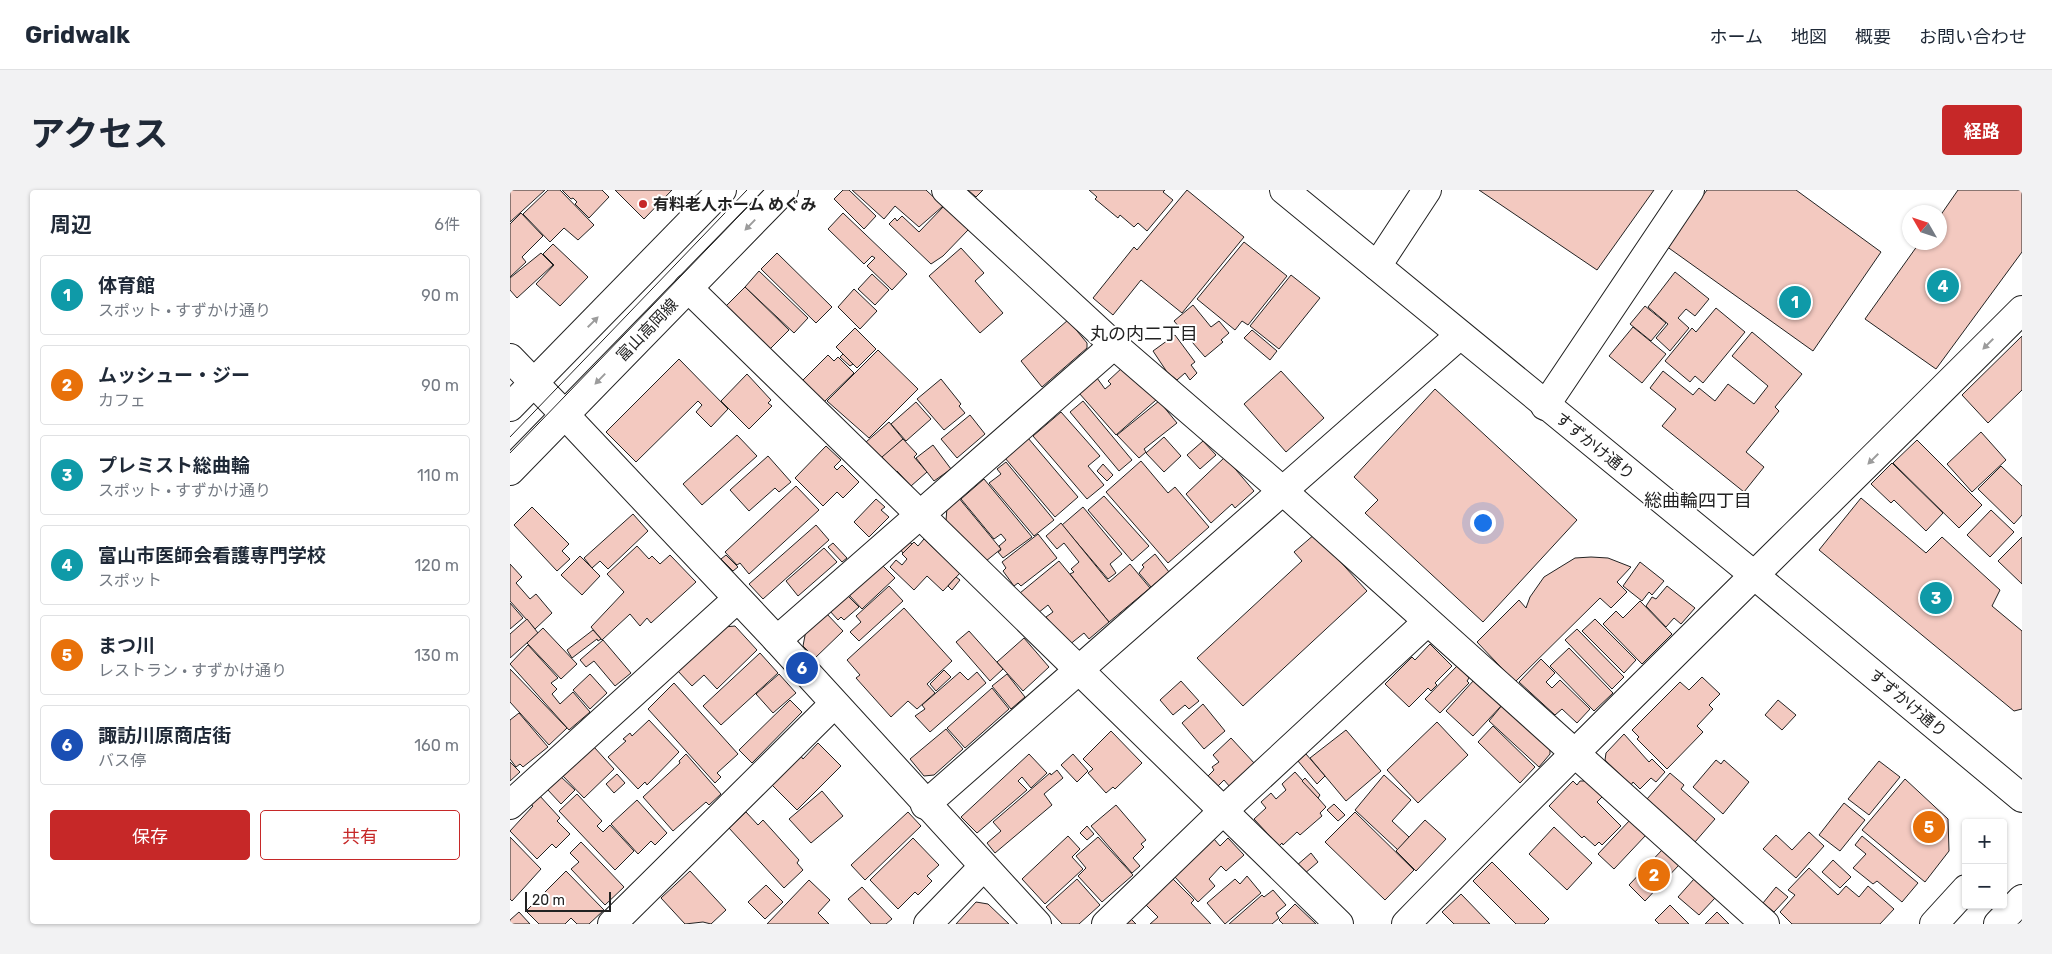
<!DOCTYPE html>
<html lang="ja">
<head>
<meta charset="utf-8">
<style>
  :root { --surface:#fff; --page:#f2f2f3; --text:#1f2937; --muted:#747a83; --line:#e0e1e3; --accent:#c62828 }
  body { margin:0; font-family:Rubik,"Noto Sans JP",sans-serif; background:var(--page); color:var(--text) }
  .controls { position:absolute; right:15px; bottom:15px; display:grid; overflow:hidden; border-radius:5px; box-shadow:0 1px 4px #0004 }
  .controls button { width:45px; height:45px; display:grid; place-items:center; padding:0; border:0; border-bottom:1px solid var(--line); background:var(--surface); color:var(--text); font:25px sans-serif }
  .compass { position:absolute; left:1392px; top:15px; width:45px; height:45px; border-radius:50%; background:var(--surface); box-shadow:0 1px 4px #0004; rotate:309deg }
  .scale { position:absolute; left:15px; bottom:12px; width:86px; box-sizing:border-box; padding-left:5px; border:2px solid #222; border-top:0; font-size:14px; line-height:18px; white-space:nowrap; color:#222; -webkit-text-stroke:4px #fff; paint-order:stroke }
  .you { position:absolute; left:972px; top:332px; width:18px; height:18px; margin:-12px; border:4px solid #fff; border-radius:50%; background:#1a73e8; box-shadow:0 0 0 8px #1a73e833 }
  .badge { display:grid; place-items:center; width:32px; height:32px; border-radius:50%; background:var(--accent); color:#fff; font-size:16px; font-weight:700 }
  .pin { position:absolute; translate:-50% -50%; border:2px solid #fff; box-shadow:0 1px 5px #0006 }
  .list { margin:0; padding:0; list-style:none }
  h2 { display:flex; justify-content:space-between; align-items:center; height:65px; margin:0; padding:0 20px; font-size:21px }
  h2 small { font-size:16px; font-weight:400; color:var(--muted) }
  .list li { display:grid; grid-template-columns:32px 1fr auto; gap:15px; align-items:center; box-sizing:border-box; height:80px; margin:0 10px 10px; padding:0 10px; border:1px solid var(--line); border-radius:5px }
  .list b { display:block; font-size:19px; white-space:nowrap }
  .list p { margin:0; font-size:16px; white-space:nowrap; color:var(--muted) }
  .list em { font-size:16px; font-style:normal; color:var(--muted) }
  .actions { display:flex; gap:10px; padding:15px 20px }
  .actions a { flex:1; padding:11px 0; border:1px solid var(--accent); border-radius:5px; text-align:center; font-size:18px; color:var(--accent) }
  .actions .main { background:var(--accent); color:#fff }
  .map { position:relative; flex:none; width:1512px; height:734px; overflow:hidden; border-radius:5px }
  header { display:flex; align-items:center; gap:30px; box-sizing:border-box; height:70px; padding:0 25px; background:var(--surface); border-bottom:1px solid var(--line) }
  header strong { font-size:24px }
  nav { display:flex; gap:28px; margin-inline-start:auto; font-size:18px }
  .intro { display:flex; align-items:center; justify-content:space-between; box-sizing:border-box; height:120px; padding:0 30px }
  h1 { margin:0; font-size:35px }
  .button { padding:12px 22px; border-radius:5px; background:var(--accent); color:#fff; font-size:18px; font-weight:700 }
  main { display:flex; gap:30px; padding:0 30px }
  aside { flex:1; background:var(--surface); border-radius:5px; box-shadow:0 1px 4px #0004 }
  .map>svg:first-child { display:block }
</style>
</head>
<body>
<header>
<strong>Gridwalk</strong>
<nav><a>ホーム</a><a>地図</a><a>概要</a><a>お問い合わせ</a></nav>
</header>
<div class="intro"><h1>アクセス</h1><a class="button">経路</a></div>
<main>
<aside>
<h2>周辺<small>6件</small></h2>
<ul class="list">
<li><span class="badge" style="background:#0f9aa8">1</span><div><b>体育館</b><p>スポット · すずかけ通り</p></div><em>90 m</em></li>
<li><span class="badge" style="background:#e8710a">2</span><div><b>ムッシュー・ジー</b><p>カフェ</p></div><em>90 m</em></li>
<li><span class="badge" style="background:#0f9aa8">3</span><div><b>プレミスト総曲輪</b><p>スポット · すずかけ通り</p></div><em>110 m</em></li>
<li><span class="badge" style="background:#0f9aa8">4</span><div><b>富山市医師会看護専門学校</b><p>スポット</p></div><em>120 m</em></li>
<li><span class="badge" style="background:#e8710a">5</span><div><b>まつ川</b><p>レストラン · すずかけ通り</p></div><em>130 m</em></li>
<li><span class="badge" style="background:#1a4fb4">6</span><div><b>諏訪川原商店街</b><p>バス停</p></div><em>160 m</em></li>
</ul>
<div class="actions"><a class="main">保存</a><a>共有</a></div>
</aside>
<div class="map">
<svg width="1512" height="734" viewBox="0 0 1512 734">
  <rect width="100%" height="100%" fill="#fff"/>
  <g fill="#f3c9c0" stroke="#222">
    <path d="M0,0H35L0,32Z"/>
    <path d="M38,0H50L84,35L68,50L54,38L40,52L13,24Z"/>
    <path d="M52,0H92L99,7L79,28L65,14L67,12L63,8L61,9Z"/>
    <path d="M105,0H162L134,29Z"/>
    <path d="M333,0H339L366,26L354,39L324,9Z"/>
    <path d="M342,0H416L433,16L409,37L385,16L374,29Z"/>
    <path d="M458,0H473L466,7Z"/>
    <path d="M579,0H655L653,2L663,10L637,41L628,33L624,37L610,25L608,28L585,9L587,7Z"/>
    <path d="M677,0L734,47L672,123L631,90L603,125L583,108L624,57L627,60Z"/>
    <path d="M969,0H1144L1087,80Z"/>
    <path d="M1197,0H1286L1371,62L1303,161L1156,56Z"/>
    <path d="M1448,0H1512V62L1426,179L1355,129L1410,52H1430V26Z"/>
    <path d="M434,16L458,40L433,66L421,74L379,34L385,28L387,31L392,26L409,42Z"/>
    <path d="M11,23L33,46L12,67L16,72L0,87V34Z"/>
    <path d="M333,23L397,84L382,100L357,76L365,68L362,66L354,74L318,39Z"/>
    <path d="M734,52L777,86L738,135L732,131L725,140L687,109Z"/>
    <path d="M43,54L78,87L50,116L26,94L44,75L33,64Z"/>
    <path d="M451,58L474,83L465,91L493,123L470,143L419,86Z"/>
    <path d="M31,63L43,75L7,108L0,100V88Z"/>
    <path d="M267,63L322,117L306,133L251,79Z"/>
    <path d="M249,81L298,128L284,143L235,97Z"/>
    <path d="M1165,82L1199,109L1185,126L1176,119L1168,128L1179,138L1160,161L1146,148L1158,134L1138,117Z"/>
    <path d="M362,84L379,100L365,115L348,99Z"/>
    <path d="M781,85L810,108L769,159L740,136Z"/>
    <path d="M235,97L279,140L260,159L216,116Z"/>
    <path d="M344,99L367,121L350,139L328,117Z"/>
    <path d="M683,115L701,137L709,131L719,143L711,150L713,152L695,167L664,131Z"/>
    <path d="M1135,116L1156,133L1141,151L1120,134Z"/>
    <path d="M1206,118L1235,142L1193,193L1185,186L1180,192L1155,171L1182,138L1186,142Z"/>
    <path d="M558,130L577,153V158L532,197L511,171Z"/>
    <path d="M1123,137L1156,164L1132,193L1099,166Z"/>
    <path d="M345,138L366,159L347,178L326,157Z"/>
    <path d="M742,140L767,161L760,170L734,148Z"/>
    <path d="M1242,142L1292,184L1265,217L1269,221L1236,262L1254,277L1234,302L1152,236L1166,219L1140,198L1153,181L1183,205L1189,198L1205,211L1218,194L1244,214L1258,196L1222,166Z"/>
    <path d="M665,145L685,172L681,175L687,183L680,190L675,183L667,190L657,182L643,161Z"/>
    <path d="M1512,146V200L1478,233L1452,205Z"/>
    <path d="M368,160L408,199L359,248L317,211Z"/>
    <path d="M333,164L343,174L340,176L330,167Z"/>
    <path d="M318,165L324,171L328,167L344,183L314,212L293,190Z"/>
    <path d="M169,169L218,219L201,237L186,222L192,215L188,211L126,272L96,242Z"/>
    <path d="M613,177L646,210L606,245L569,203L587,188L595,199L601,194L598,191Z"/>
    <path d="M771,181L814,228L776,262L734,214Z"/>
    <path d="M237,184L261,210L258,213L262,216L239,239L211,211Z"/>
    <path d="M431,189L451,214L449,216L455,223L434,240L407,209Z"/>
    <path d="M925,199L1067,330L973,432L855,323L868,310L844,287Z"/>
    <path d="M573,211L622,270L609,281L560,222Z"/>
    <path d="M649,211L667,233L634,259L636,262L629,268L607,245Z"/>
    <path d="M406,212L421,229L396,251L381,234Z"/>
    <path d="M551,222L590,266L578,276L594,295L577,309L523,246Z"/>
    <path d="M460,225L475,244L447,268L431,249Z"/>
    <path d="M379,232L393,249L371,269L356,252Z"/>
    <path d="M1471,242L1496,270L1462,302L1437,274Z"/>
    <path d="M227,245L247,266L192,315L173,294Z"/>
    <path d="M654,247L671,266L654,282L636,263Z"/>
    <path d="M518,248L568,307L545,327L495,268Z"/>
    <path d="M393,249L407,264L404,267L417,282L401,296L387,281L385,283L372,267Z"/>
    <path d="M1407,250L1472,315L1449,338L1383,273Z"/>
    <path d="M693,251L706,265L690,279L677,265Z"/>
    <path d="M423,255L441,279L424,291L406,268Z"/>
    <path d="M316,256L331,270L324,277L327,280L332,275L349,292L333,308L327,302L313,316L285,288Z"/>
    <path d="M258,266L281,292L269,302L265,298L239,321L220,300Z"/>
    <path d="M715,267L744,301L725,318L722,314L701,333L676,304Z"/>
    <path d="M631,271L658,303L665,297L699,337L658,373L596,302Z"/>
    <path d="M496,272L544,330L524,346L479,293L491,284L487,279Z"/>
    <path d="M1382,273L1433,323L1416,341L1384,310L1381,313L1361,294Z"/>
    <path d="M593,274L603,285L597,291L587,281Z"/>
    <path d="M1491,276L1512,296V325L1504,334L1468,299Z"/>
    <path d="M474,289L522,347L493,368L488,362L491,360L489,356L496,350L491,344L484,349L451,309Z"/>
    <path d="M286,296L309,320L239,384L230,373L227,375L215,362Z"/>
    <path d="M594,306L639,356L622,371L578,320Z"/>
    <path d="M448,307L491,359L476,371L436,331L437,317Z"/>
    <path d="M1351,308L1416,363L1432,347L1490,400L1482,416L1512,441V519L1504,521L1309,360Z"/>
    <path d="M366,309L375,317L371,320L379,327L359,347L344,332Z"/>
    <path d="M22,317L59,354L52,361L60,369L47,381L4,335Z"/>
    <path d="M573,317L612,364L600,374L606,383L598,389L552,335Z"/>
    <path d="M1481,320L1504,342L1480,367L1457,345Z"/>
    <path d="M123,324L138,341L98,379L90,371L82,378L74,368Z"/>
    <path d="M551,333L599,392L620,374L640,398L599,432L560,384L564,382L561,379L569,372L554,353L547,359L536,346Z"/>
    <path d="M306,335L319,350L253,409L239,394Z"/>
    <path d="M528,344L547,368L511,396L508,393L504,396L493,381L496,378L492,372Z"/>
    <path d="M805,344L857,401L733,516L687,468L792,371L784,362Z"/>
    <path d="M1512,347V394L1488,371Z"/>
    <path d="M414,349L450,383L433,401L417,386L404,400L380,377L386,370L392,375L397,369L392,364L404,352L408,356Z"/>
    <path d="M398,351L402,354L393,363L390,359Z"/>
    <path d="M323,353L337,368L332,372L318,357Z"/>
    <path d="M127,356L139,369L142,366L150,374L160,365L186,392L141,433L137,428L130,436L120,424L92,450L81,437L114,402L97,384Z"/>
    <path d="M314,358L327,372L288,406L276,391Z"/>
    <path d="M645,364L659,382L641,397L629,383L634,377L632,375Z"/>
    <path d="M216,365L228,377L223,381L211,369Z"/>
    <path d="M70,366L90,386L72,405L51,385Z"/>
    <path d="M1081,367L1098,368L1121,377L1107,392L1117,402L1101,418L1090,408L1005,492L967,452L1009,410L1016,418L1020,407L1034,387L1065,368Z"/>
    <path d="M549,371L599,432L579,449L574,443L559,455L536,427L543,422L538,415L528,423L510,403Z"/>
    <path d="M1130,372L1154,391L1142,405L1139,402L1132,411L1113,396Z"/>
    <path d="M0,374L12,387L6,393L20,409L26,404L42,423L25,439L0,411Z"/>
    <path d="M371,374L385,388L352,419L338,404Z"/>
    <path d="M446,387L450,390L442,400L438,396Z"/>
    <path d="M379,396L393,411L349,451L340,442L351,432L346,426Z"/>
    <path d="M1157,396L1185,418L1171,434L1164,428L1156,437L1136,416L1142,407L1146,409Z"/>
    <path d="M336,404L349,417L334,430L331,427L328,430L319,420Z"/>
    <path d="M1130,411L1162,444L1132,474L1093,434L1106,421L1113,428Z"/>
    <path d="M0,413L13,428L0,439Z"/>
    <path d="M394,418L442,471L417,494L425,503L407,519L398,511L381,527L346,488L350,485L337,470Z"/>
    <path d="M316,423L333,441L305,468L293,456L296,440Z"/>
    <path d="M17,429L28,443L0,468V444Z"/>
    <path d="M1085,429L1126,470L1114,483L1072,441Z"/>
    <path d="M225,436L247,460L207,499L194,485L182,496L167,480L214,437Z"/>
    <path d="M33,438L67,474L51,489L17,453Z"/>
    <path d="M1067,439L1114,487L1102,499L1055,450Z"/>
    <path d="M83,440L91,449L88,451L87,449L62,468L57,460Z"/>
    <path d="M459,441L493,479L480,491L446,452Z"/>
    <path d="M514,448L539,477L513,501L487,472Z"/>
    <path d="M93,450L121,483L105,496L84,471L76,477L70,470Z"/>
    <path d="M920,454L942,476L925,493L927,495L921,501L918,498L899,517L875,494L902,467L905,470Z"/>
    <path d="M18,455L48,488L41,493L47,499L42,504L50,514L63,502L80,522L59,540L0,474Z"/>
    <path d="M1059,458L1103,503L1084,521L1040,476Z"/>
    <path d="M250,463L268,483L211,535L193,516Z"/>
    <path d="M1031,469L1045,483L1036,492L1042,498L1050,490L1080,519L1067,533L1052,519L1045,525L1009,492Z"/>
    <path d="M947,476L959,488L957,491L959,493L930,523L915,509Z"/>
    <path d="M0,479L57,538L39,555L0,512Z"/>
    <path d="M434,480L441,487L426,501L420,494Z"/>
    <path d="M450,482L458,490L467,482L476,493L420,542L405,526L415,519L412,515Z"/>
    <path d="M80,484L97,503L80,519L63,500Z"/>
    <path d="M269,484L286,503L263,523L246,504Z"/>
    <path d="M497,484L515,507L501,519L482,496Z"/>
    <path d="M1192,487L1210,504L1199,515L1203,519L1187,536L1193,542L1157,579L1127,549L1129,547L1122,540L1170,492L1179,500Z"/>
    <path d="M964,490L992,515L963,546L936,521Z"/>
    <path d="M671,491L689,511L679,519L675,515L663,525L650,510Z"/>
    <path d="M164,493L228,564L207,583L211,587L205,593L138,519Z"/>
    <path d="M482,498L499,519L455,558L437,538Z"/>
    <path d="M280,510L292,522L242,573L229,560Z"/>
    <path d="M1268,510L1286,525L1272,540L1255,525Z"/>
    <path d="M693,514L715,541L694,559L672,533Z"/>
    <path d="M993,514L1040,557V564L1029,577L979,531Z"/>
    <path d="M9,523L38,557L13,577L10,574L6,577L0,569V530Z"/>
    <path d="M139,530L169,562L137,595L135,592L128,599L98,567L116,551L113,549L120,543L122,546Z"/>
    <path d="M927,532L958,565L908,613L877,580Z"/>
    <path d="M983,536L1025,577L1010,593L968,552Z"/>
    <path d="M436,539L453,559L424,585L414,586L400,569Z"/>
    <path d="M836,540L871,581L836,611L800,568Z"/>
    <path d="M601,541L632,573L605,599L603,597L596,603L578,583L583,579L573,569Z"/>
    <path d="M1114,544L1139,572L1142,569L1155,582L1146,592L1141,588L1130,599L1123,592L1121,595L1095,570L1096,563Z"/>
    <path d="M721,548L745,574L720,597L714,590L707,597L698,586L704,580L702,577L709,572L703,565Z"/>
    <path d="M308,553L331,576L287,620L262,595L290,565L293,569Z"/>
    <path d="M84,557L104,579L74,608L53,586Z"/>
    <path d="M176,564L211,604L199,615L196,612L163,641L133,607L170,573L169,571Z"/>
    <path d="M519,564L537,583L521,598L512,587L508,591L517,600L467,643L451,627Z"/>
    <path d="M563,564L578,581L567,592L551,575Z"/>
    <path d="M796,564L815,586L807,594L788,571Z"/>
    <path d="M1206,570L1211,574L1214,570L1239,592L1213,624L1183,597Z"/>
    <path d="M1369,571L1390,587L1359,625L1338,609Z"/>
    <path d="M0,572L10,582L0,591Z"/>
    <path d="M547,580L553,588L534,604L542,615L485,663L477,653L491,641L483,632L540,583L541,585Z"/>
    <path d="M785,582L816,617L810,623L812,626L790,645L787,642L773,655L772,653L769,656L744,629L756,618L751,612L761,603L766,609L776,600L772,594Z"/>
    <path d="M1160,583L1174,595L1171,599L1205,629L1185,652L1137,609Z"/>
    <path d="M107,584L115,593L104,603L96,594Z"/>
    <path d="M874,585L901,610L882,631L899,647L888,660L845,620Z"/>
    <path d="M50,586L65,600L51,614L37,599Z"/>
    <path d="M795,588L810,605L808,608L792,591Z"/>
    <path d="M1395,589L1438,629L1439,661L1415,692L1352,640Z"/>
    <path d="M1063,591L1067,595L1070,591H1078L1093,606L1087,612L1111,636L1092,655L1089,652L1085,656L1074,646L1072,648L1039,616Z"/>
    <path d="M312,601L333,626L301,653L279,629Z"/>
    <path d="M67,604L92,631L87,636L93,642L100,635L124,661L105,680L49,621Z"/>
    <path d="M29,605L50,628L47,631L60,644L46,658L42,654L27,669L0,641L23,616L20,614Z"/>
    <path d="M127,610L157,643L145,655L141,651L128,664L101,634Z"/>
    <path d="M1334,613L1355,630L1330,661L1309,645Z"/>
    <path d="M824,614L835,625L828,631L817,620Z"/>
    <path d="M606,615L636,650L631,654L634,657L623,668L630,676L622,683L581,636Z"/>
    <path d="M236,622L248,635L253,630L289,670L287,673L293,680L274,698L219,638Z"/>
    <path d="M398,622L411,636L355,690L341,675Z"/>
    <path d="M845,622L904,680L875,710L815,652Z"/>
    <path d="M915,630L936,649L906,681L886,661Z"/>
    <path d="M1120,630L1136,645L1104,679L1088,664Z"/>
    <path d="M577,636L584,644L577,650L570,643Z"/>
    <path d="M1044,637L1082,673L1057,700L1019,664Z"/>
    <path d="M1299,642L1314,656L1286,688L1253,659L1266,645L1282,660Z"/>
    <path d="M558,646L570,659L562,667L573,679L535,714L512,689Z"/>
    <path d="M1352,646L1408,693L1392,712L1367,691L1363,694L1343,678L1356,664L1345,655Z"/>
    <path d="M0,647L31,679L2,711L0,709Z"/>
    <path d="M588,647L623,685L592,712L568,686L576,678L566,666Z"/>
    <path d="M403,648L429,675L417,686L422,691L408,705L405,702L388,719L360,690Z"/>
    <path d="M718,648L734,665L716,681L711,676L699,689L705,696L688,712L664,686L704,649L710,656Z"/>
    <path d="M71,652L114,697L95,715L61,679L69,672L60,663Z"/>
    <path d="M1152,660L1169,675L1135,711L1119,695Z"/>
    <path d="M801,663L808,672L794,684L786,676Z"/>
    <path d="M1323,670L1341,687L1330,698L1312,682Z"/>
    <path d="M982,672L1039,729L1034,734H1006L963,691Z"/>
    <path d="M1299,678L1328,705L1336,696L1349,707L1358,696L1384,719L1370,734H1282L1270,722L1285,705L1278,700Z"/>
    <path d="M56,681L94,720L79,734H67L61,728L55,734H29L16,721Z"/>
    <path d="M180,681L216,720L201,734L193,732L175,734L151,708Z"/>
    <path d="M737,686L751,703L715,734L697,713L725,689L730,694Z"/>
    <path d="M662,688L684,710L681,713L701,734H640L648,727L635,714Z"/>
    <path d="M567,689L590,715L569,734H552L536,717Z"/>
    <path d="M1184,689L1205,708L1189,725L1168,707Z"/>
    <path d="M299,690L320,710L308,723L319,734H257Z"/>
    <path d="M256,695L273,712L255,729L238,712Z"/>
    <path d="M352,697L382,729L376,734H361L338,709Z"/>
    <path d="M1266,697L1278,707L1264,722L1253,713Z"/>
    <path d="M763,700L776,715L766,723L769,728L762,734H719L752,705L754,707Z"/>
    <path d="M951,704L980,734H944L932,722Z"/>
    <path d="M466,712L478,714L499,734H446Z"/>
    <path d="M785,714L806,734H773L769,730Z"/>
    <path d="M1160,715L1179,734H1149L1145,730Z"/>
    <path d="M9,722L20,734H0V730Z"/>
    <path d="M1207,722L1219,734H1195Z"/>
    <path d="M620,728L626,734H613Z"/>
  </g>
  <g fill="none" stroke-linecap="round" stroke-linejoin="round">
    <g stroke="#222" stroke-width="30">
      <g id="minor">
        <path d="M436,0L604,155L773,301L1255,734"/>
        <path d="M774,0L1244,385L1512,608"/>
        <path d="M867,76L917,0"/>
        <path d="M178,98L829,734"/>
        <path d="M1035,216L1180,0"/>
        <path d="M55,225L267,450L527,734"/>
        <path d="M267,450L604,155"/>
        <path d="M0,615L227,409"/>
        <path d="M415,615L950,145"/>
        <path d="M102,734L324,514"/>
        <path d="M418,734L473,677"/>
        <path d="M596,734L713,621L917,432"/>
        <path d="M896,734C1098,526 1307,325 1512,120"/>
        <path d="M1424,734L1456,699"/>
        <path d="M1488,734L1512,709"/>
      </g>
    </g>
    <g stroke="#222" stroke-width="30">
      <g id="major">
        <path d="M0,168L55,225"/>
        <path d="M0,217L212,0"/>
        <path d="M0,281L274,0"/>
      </g>
    </g>
    <use href="#minor" stroke="#fff" stroke-width="28"/>
    <use href="#major" stroke="#fff" stroke-width="28"/>
    <g stroke="#222" stroke-width="1">
      <path d="M0,247L237,0"/>
      <path d="M0,263L254,0"/>
    </g>
  </g>
  <defs><path id="oneway-solid" d="M-6-.8H1V-3.2L6.5 0L1 3.2V.8H-6Z" transform="scale(1.25)"/></defs>
  <g fill="#9c9c9c">
    <use href="#oneway-solid" transform="translate(240 35) rotate(134)"/>
    <use href="#oneway-solid" transform="translate(83 132) rotate(-45)"/>
    <use href="#oneway-solid" transform="translate(1478 154) rotate(135)"/>
    <use href="#oneway-solid" transform="translate(90 189) rotate(134)"/>
    <use href="#oneway-solid" transform="translate(1363 269) rotate(135)"/>
  </g>
  <circle fill="#c62828" stroke="#fff" stroke-width="2" cx="133" cy="14" r="5"/>
  <g text-anchor="middle" dominant-baseline="central" stroke-width="4" stroke-linejoin="round" paint-order="stroke">
    <g font-size="16" font-weight="bold" fill="#222" stroke="#fff" text-anchor="start">
      <text x="143" y="14">有料老人ホーム めぐみ</text>
    </g>
    <g font-size="16" fill="#222" stroke="#fff">
      <text transform="translate(137 140) rotate(-46)">富山高岡線</text>
      <text transform="translate(1085 256) rotate(39)">すずかけ通り</text>
      <text transform="translate(1398 513) rotate(40)">すずかけ通り</text>
    </g>
    <g font-size="18" fill="#222" stroke="#fff">
      <text x="634" y="144">丸の内二丁目</text>
      <text x="1188" y="311">総曲輪四丁目</text>
    </g>
  </g>
</svg>
<div class="controls">
<button>+</button>
<button>−</button>
</div>
<svg class="compass" viewBox="-18 -18 36 36"><path d="M0-13l5 13h-10z" fill="#e53935"/><path d="M0 13l5-13h-10z" fill="#747a83"/></svg>
<div class="scale">20 m</div>
<div class="you"></div>
<div class="pin badge" style="left:1285px;top:112px;background:#0f9aa8">1</div>
<div class="pin badge" style="left:1144px;top:685px;background:#e8710a">2</div>
<div class="pin badge" style="left:1426px;top:408px;background:#0f9aa8">3</div>
<div class="pin badge" style="left:1433px;top:96px;background:#0f9aa8">4</div>
<div class="pin badge" style="left:1419px;top:637px;background:#e8710a">5</div>
<div class="pin badge" style="left:292px;top:478px;background:#1a4fb4">6</div>
</div>
</main>
</body>
</html>
